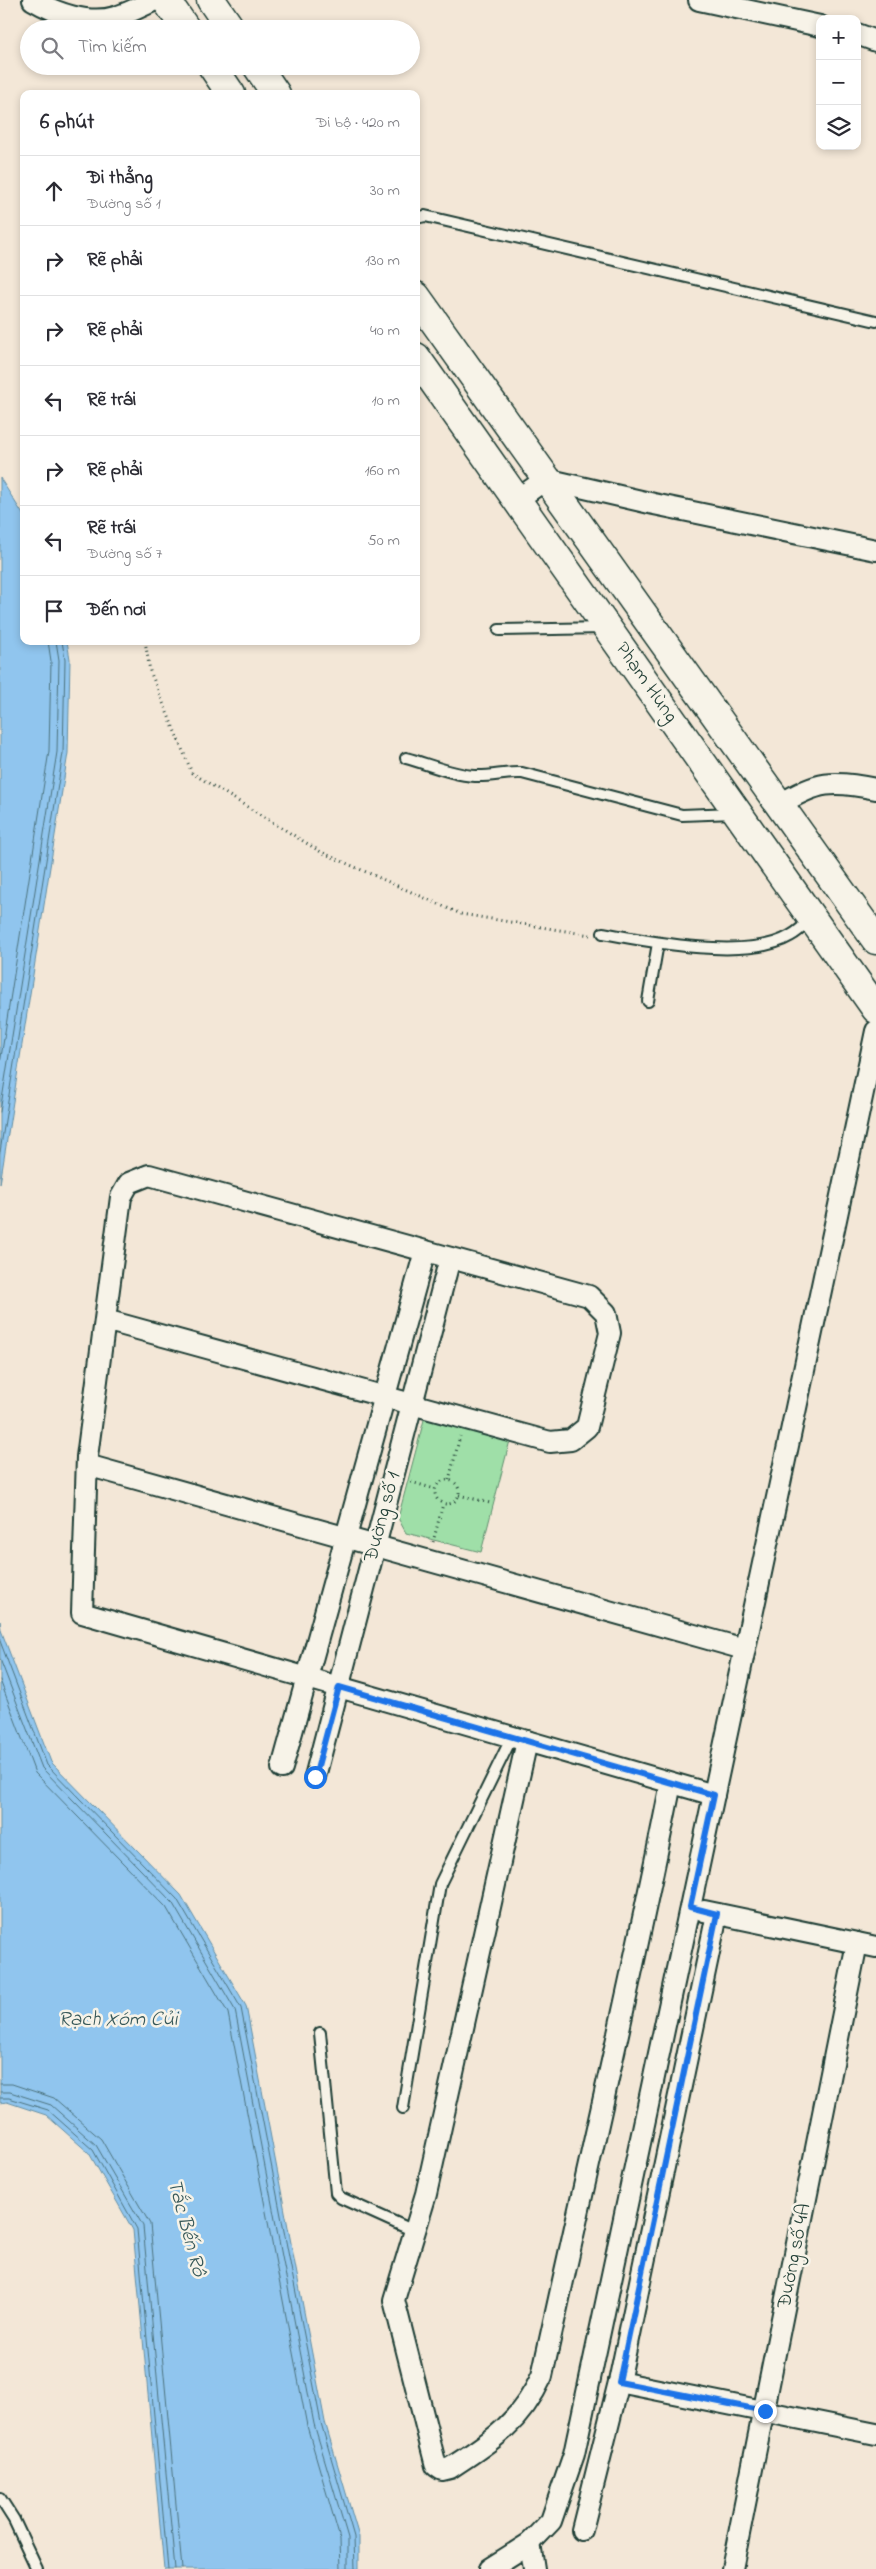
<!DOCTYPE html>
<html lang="vi">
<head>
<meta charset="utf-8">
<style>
  :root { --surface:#fff; --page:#f2f2f3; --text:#2b2b33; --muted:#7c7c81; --line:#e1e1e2 }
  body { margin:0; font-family:"Indie Flower",sans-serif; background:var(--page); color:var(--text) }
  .controls { position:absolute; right:15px; top:15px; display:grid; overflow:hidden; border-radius:10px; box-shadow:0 2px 8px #0003 }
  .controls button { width:45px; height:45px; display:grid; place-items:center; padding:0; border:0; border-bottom:1px solid var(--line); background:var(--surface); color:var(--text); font:25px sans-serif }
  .stop { position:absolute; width:15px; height:15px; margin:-11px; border:4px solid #1a73e8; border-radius:50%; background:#fff }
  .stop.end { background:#1a73e8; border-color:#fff; box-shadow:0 1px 5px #0008 }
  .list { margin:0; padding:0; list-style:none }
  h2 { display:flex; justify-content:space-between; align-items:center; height:65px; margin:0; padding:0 20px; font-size:21px }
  h2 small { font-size:16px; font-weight:400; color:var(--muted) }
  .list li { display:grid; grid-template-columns:32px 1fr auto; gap:15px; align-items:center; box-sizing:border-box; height:70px; padding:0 20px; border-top:1px solid var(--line) }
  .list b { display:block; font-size:19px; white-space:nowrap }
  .list p { margin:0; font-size:16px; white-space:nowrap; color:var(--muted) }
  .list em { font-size:16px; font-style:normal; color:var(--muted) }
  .icon { flex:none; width:28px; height:28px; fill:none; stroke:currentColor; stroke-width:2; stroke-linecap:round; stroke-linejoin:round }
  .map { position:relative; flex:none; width:876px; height:2569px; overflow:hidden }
  .search { position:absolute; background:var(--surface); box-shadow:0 2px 8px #0003; left:20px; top:20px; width:400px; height:55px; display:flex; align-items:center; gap:12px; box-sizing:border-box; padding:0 18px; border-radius:28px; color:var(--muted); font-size:19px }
  .panel { position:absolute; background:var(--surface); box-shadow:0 2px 8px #0003; left:20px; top:90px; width:400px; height:555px; border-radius:10px }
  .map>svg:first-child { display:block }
</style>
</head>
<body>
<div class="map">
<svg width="876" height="2569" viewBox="0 0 876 2569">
  <rect width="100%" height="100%" fill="#f3e7d7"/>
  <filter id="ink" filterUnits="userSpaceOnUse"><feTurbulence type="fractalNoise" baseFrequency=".02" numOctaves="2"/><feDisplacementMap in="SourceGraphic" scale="10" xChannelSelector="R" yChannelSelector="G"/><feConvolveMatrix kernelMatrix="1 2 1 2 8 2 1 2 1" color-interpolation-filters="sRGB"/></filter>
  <g filter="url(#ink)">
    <path fill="#9fdfa8" stroke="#5f8e6e" d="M425,1416L514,1425L481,1552L406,1533L398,1518Z"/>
    <g fill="#90c5ee" stroke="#638fa4">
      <path d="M0,478L24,516V641H67L70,659L68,753L0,1184Z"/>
      <path d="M0,1621L1,1630L51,1762L181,1895L246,2006L325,2422L359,2537V2569H164L133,2230L89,2153L46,2115L7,2102L0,2103Z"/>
    </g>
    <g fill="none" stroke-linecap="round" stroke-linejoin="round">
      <g stroke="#4c737e" stroke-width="1">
        <path d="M0,1064L49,751L51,661L48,641"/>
        <path d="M0,1112L57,752L59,660L56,641"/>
        <path d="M0,1152L63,753L65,660L62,641"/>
        <path d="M0,1641L47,1765L177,1899L241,2008L321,2423L354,2537L355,2569"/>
        <path d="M0,1659L42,1768L172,1902L235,2010L314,2424L348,2538V2569"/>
        <path d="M0,1680L35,1773L166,1907L228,2013L307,2426L340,2539L341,2569"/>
        <path d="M0,2084H12L54,2098L101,2139L150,2224L182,2569"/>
        <path d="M0,2092H10L51,2105L96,2145L143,2226L175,2569"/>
        <path d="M0,2098H9L48,2110L93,2150L137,2229L168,2569"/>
      </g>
      <g stroke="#1f3d34" stroke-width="14">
        <g id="service">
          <path d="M416,218L425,216L876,321"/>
          <path d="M499,630L604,628"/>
          <path d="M406,758C428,764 453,775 475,776C491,777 506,772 522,773L682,815L734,813"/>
          <path d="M603,933C650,942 748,961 790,936C798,932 805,925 811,919"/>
          <path d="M648,1001L658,943"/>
          <path d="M320,2033L336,2193L341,2198L414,2231"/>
          <path d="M403,2108L440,1884L512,1737"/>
          <path d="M0,2498L14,2520L37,2569"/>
        </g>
      </g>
      <g stroke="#1f3d34" stroke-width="24">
        <g id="minor">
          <path d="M33,0C55,13 89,25 115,17C129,13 142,6 155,0"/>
          <path d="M699,0L820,26"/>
          <path d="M857,34L876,41"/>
          <path d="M518,499L546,479L654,504L876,550"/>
          <path d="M779,805C817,781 833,780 876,789"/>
          <path d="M105,1320L550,1442L571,1440L587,1427L610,1333L606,1313L589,1296L149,1175L129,1183L121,1197L87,1457L82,1613L714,1795"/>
          <path d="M87,1465L744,1649"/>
          <path d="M527,1741L426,2194L394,2300L436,2466L442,2470L450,2468C491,2442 521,2422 542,2376C585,2178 632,1981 671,1783"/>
          <path d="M282,1768L425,1251"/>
          <path d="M315,1777L450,1258"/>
          <path d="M704,1911L876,1947"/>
          <path d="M619,2382L876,2434"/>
          <path d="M582,2530L619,2382L717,1914"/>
          <path d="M530,2543L534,2569"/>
          <path d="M489,2569L530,2543L551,2521L574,2454L876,1031"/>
          <path d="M732,2569L857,1943"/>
        </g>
      </g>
      <g stroke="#1f3d34" stroke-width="31">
        <g id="secondary">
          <path d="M166,0L186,29"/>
          <path d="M211,0L231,29"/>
          <path d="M212,66L231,94"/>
          <path d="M257,66L276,94"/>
          <path d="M416,296L876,940"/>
          <path d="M416,357L876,1009"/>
        </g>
      </g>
      <g stroke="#1f3d34" stroke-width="3" stroke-dasharray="1 4" stroke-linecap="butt">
        <path d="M145,641L150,671L192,773L321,852L461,914L590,935"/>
        <circle cx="447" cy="1492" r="12"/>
        <path d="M449,1480L460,1436"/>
        <path d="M411,1482L435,1489"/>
        <path d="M459,1495L490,1503"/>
        <path d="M433,1542L443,1504"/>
      </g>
      <use href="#service" stroke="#f7f3e8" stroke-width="10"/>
      <use href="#minor" stroke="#f7f3e8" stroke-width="20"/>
      <use href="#secondary" stroke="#f7f3e8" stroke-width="28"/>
    </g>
  </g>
  <g fill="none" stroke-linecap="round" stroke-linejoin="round" filter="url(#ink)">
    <path stroke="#1a73e8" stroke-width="6" d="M315,1777L339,1687L714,1795L690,1907L717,1914L619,2382L765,2411"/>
  </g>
  <g text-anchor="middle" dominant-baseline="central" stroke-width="5" stroke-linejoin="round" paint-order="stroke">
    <g font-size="20" fill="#1f3d34" stroke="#f7f3e8">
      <text transform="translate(646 683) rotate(55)">Phạm Hùng</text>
      <text transform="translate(383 1517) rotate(-75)">Đường số 1</text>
      <text transform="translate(795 2256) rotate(-79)">Đường số 4A</text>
    </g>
    <g font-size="21" font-style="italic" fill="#365859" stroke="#f7f3e8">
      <text x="118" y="2020">Rạch Xóm Củi</text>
      <text transform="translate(186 2228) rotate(75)">Tắc Bến Rô</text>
    </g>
  </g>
</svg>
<div class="controls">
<button>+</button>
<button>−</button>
<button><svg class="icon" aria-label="layers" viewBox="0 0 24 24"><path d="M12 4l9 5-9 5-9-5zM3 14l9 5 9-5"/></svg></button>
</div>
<div class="stop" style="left:315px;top:1777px"></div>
<div class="stop end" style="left:765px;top:2411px"></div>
<div class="search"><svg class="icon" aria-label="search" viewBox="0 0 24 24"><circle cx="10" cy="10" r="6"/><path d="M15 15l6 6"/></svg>Tìm kiếm</div>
<section class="panel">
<h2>6 phút<small>Đi bộ · 420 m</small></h2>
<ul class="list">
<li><svg class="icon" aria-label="ahead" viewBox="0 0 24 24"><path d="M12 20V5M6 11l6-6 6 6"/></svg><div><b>Đi thẳng</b><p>Đường số 1</p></div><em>30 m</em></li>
<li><svg class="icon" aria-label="right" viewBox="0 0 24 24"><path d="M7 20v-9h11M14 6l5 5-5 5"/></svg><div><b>Rẽ phải</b></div><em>130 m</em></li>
<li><svg class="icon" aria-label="right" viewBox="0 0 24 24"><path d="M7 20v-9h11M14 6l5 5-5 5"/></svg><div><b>Rẽ phải</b></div><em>40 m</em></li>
<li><svg class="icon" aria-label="left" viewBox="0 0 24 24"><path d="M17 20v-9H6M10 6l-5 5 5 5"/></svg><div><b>Rẽ trái</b></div><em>10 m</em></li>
<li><svg class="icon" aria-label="right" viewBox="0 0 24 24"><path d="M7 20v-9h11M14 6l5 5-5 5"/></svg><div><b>Rẽ phải</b></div><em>160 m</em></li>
<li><svg class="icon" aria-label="left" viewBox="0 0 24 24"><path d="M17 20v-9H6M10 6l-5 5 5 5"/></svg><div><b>Rẽ trái</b><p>Đường số 7</p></div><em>50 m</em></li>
<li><svg class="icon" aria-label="arrive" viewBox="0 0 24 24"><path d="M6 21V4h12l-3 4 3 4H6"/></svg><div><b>Đến nơi</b></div></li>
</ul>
</section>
</div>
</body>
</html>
